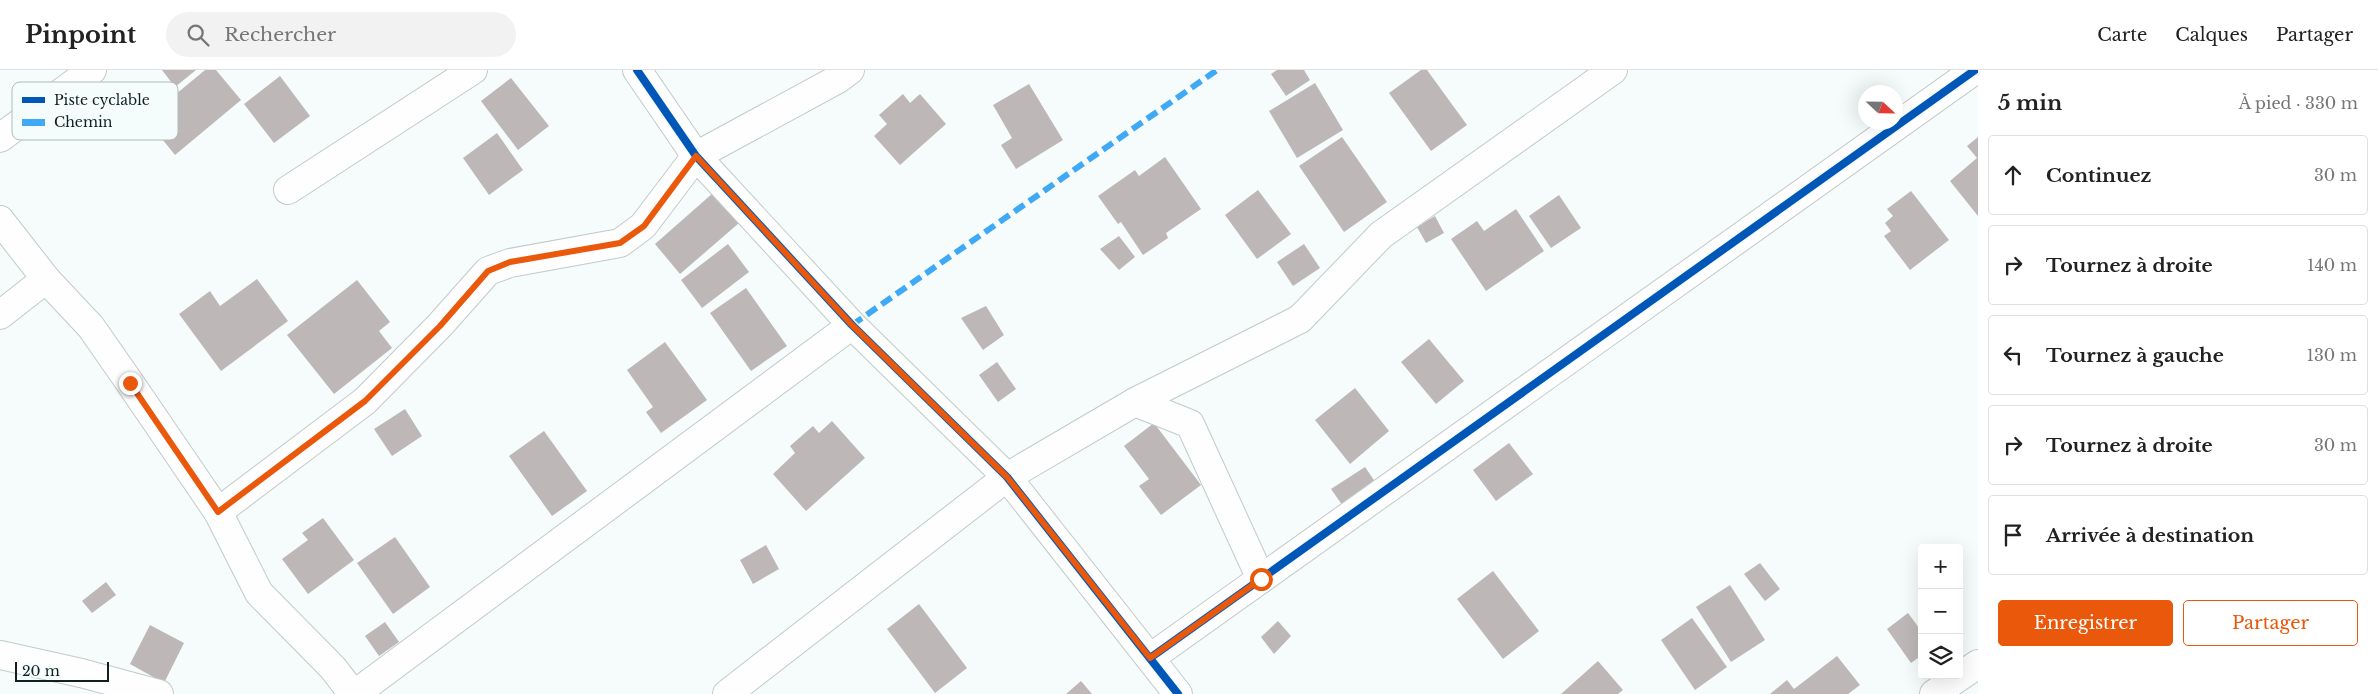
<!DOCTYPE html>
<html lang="fr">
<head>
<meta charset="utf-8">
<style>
  :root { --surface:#fff; --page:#f2f2f2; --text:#222; --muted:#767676; --line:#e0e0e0; --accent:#ea580c }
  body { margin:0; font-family:"Libre Baskerville",serif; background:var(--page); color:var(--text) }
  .controls { position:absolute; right:15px; bottom:15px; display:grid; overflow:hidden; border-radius:5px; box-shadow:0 5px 20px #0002 }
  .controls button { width:45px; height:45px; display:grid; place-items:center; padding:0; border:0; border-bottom:1px solid var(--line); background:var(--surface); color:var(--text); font:25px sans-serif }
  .compass { position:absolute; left:1858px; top:15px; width:45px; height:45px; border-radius:50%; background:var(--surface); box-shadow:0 5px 20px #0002; rotate:112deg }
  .scale { position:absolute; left:15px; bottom:12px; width:94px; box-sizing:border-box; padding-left:5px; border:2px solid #0f211f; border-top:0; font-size:14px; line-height:18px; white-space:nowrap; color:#0f211f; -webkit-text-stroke:4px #f4fdfc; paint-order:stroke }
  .stop { position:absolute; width:15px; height:15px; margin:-11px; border:4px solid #ea580c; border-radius:50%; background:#fff }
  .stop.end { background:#ea580c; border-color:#fff; box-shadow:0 1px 5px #0008 }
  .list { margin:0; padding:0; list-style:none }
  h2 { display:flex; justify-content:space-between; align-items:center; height:65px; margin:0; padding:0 20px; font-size:21px }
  h2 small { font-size:16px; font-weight:400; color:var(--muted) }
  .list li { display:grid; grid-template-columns:32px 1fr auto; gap:15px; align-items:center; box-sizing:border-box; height:80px; margin:0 10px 10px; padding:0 10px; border:1px solid var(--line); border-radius:5px }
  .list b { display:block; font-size:19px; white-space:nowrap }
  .list em { font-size:16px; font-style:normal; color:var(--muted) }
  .actions { display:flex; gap:10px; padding:15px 20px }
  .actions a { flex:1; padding:11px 0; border:1px solid var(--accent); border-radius:5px; text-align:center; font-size:18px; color:var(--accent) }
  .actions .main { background:var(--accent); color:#fff }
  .icon { flex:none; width:28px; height:28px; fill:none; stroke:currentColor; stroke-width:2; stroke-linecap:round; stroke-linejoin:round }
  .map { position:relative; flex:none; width:1978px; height:624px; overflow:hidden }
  header { display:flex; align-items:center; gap:30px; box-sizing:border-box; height:70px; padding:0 25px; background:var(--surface); border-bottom:1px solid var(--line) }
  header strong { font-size:24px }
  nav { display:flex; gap:28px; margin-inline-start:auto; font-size:18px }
  .search { width:350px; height:45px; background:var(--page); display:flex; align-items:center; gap:12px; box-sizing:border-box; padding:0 18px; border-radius:28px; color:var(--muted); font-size:19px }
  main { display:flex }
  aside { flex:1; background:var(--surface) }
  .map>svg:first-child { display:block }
</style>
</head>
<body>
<header>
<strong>Pinpoint</strong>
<div class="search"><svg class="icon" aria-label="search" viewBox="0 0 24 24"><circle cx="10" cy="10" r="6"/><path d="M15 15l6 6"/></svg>Rechercher</div>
<nav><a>Carte</a><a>Calques</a><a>Partager</a></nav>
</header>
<main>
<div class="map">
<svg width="1978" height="624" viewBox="0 0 1978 624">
  <rect width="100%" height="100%" fill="#f6fbfb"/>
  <g fill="#bdb8b7">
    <path d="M162,0H196L175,17Z"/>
    <path d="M205,0H216L241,30L175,85L146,49Z"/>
    <path d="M1277,0H1304L1310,10L1286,26L1271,4Z"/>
    <path d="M1421,0H1427L1467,55L1431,81L1389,23Z"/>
    <path d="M280,6L310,46L274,73L244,34Z"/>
    <path d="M511,8L549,56L518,80L481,31Z"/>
    <path d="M1315,13L1343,60L1297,88L1269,41Z"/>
    <path d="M1029,14L1063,70L1016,99L1001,75L1012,68L993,35Z"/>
    <path d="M903,24L910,33L920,24L946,54L900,95L874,66L887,54L879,45Z"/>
    <path d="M497,63L523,100L489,125L463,88Z"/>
    <path d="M1342,67L1387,132L1344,162L1299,96Z"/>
    <path d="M1978,67V146L1950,111L1977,88L1967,76Z"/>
    <path d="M1165,87L1201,139L1166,163L1168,168L1143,185L1121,152L1118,154L1098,126L1135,100L1139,106Z"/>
    <path d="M1258,120L1291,164L1257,189L1225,145Z"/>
    <path d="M1911,121L1949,170L1910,200L1884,166L1891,161L1885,153L1893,146L1887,139Z"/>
    <path d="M713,123L739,153L680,204L655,174Z"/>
    <path d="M1559,125L1581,158L1551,178L1529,146Z"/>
    <path d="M1516,139L1544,181L1486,221L1451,169L1477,151L1484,161Z"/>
    <path d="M1435,146L1444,163L1426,173L1417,157Z"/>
    <path d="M1119,166L1135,187L1119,200L1100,179Z"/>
    <path d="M728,174L749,202L702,238L681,210Z"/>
    <path d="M1304,174L1320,198L1293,216L1277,192Z"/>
    <path d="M257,209L288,251L221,301L179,244L210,221L220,236Z"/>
    <path d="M357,210L390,252L379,261L392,278L334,324L287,265Z"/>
    <path d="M746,218L787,276L751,301L710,243Z"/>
    <path d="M986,236L1004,265L983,280L961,248Z"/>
    <path d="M1429,269L1464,311L1436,334L1401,292Z"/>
    <path d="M665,272L707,330L661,363L646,342L653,337L627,300Z"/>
    <path d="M997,292L1016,319L998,332L979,305Z"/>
    <path d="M1355,318L1389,361L1350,394L1315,350Z"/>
    <path d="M405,339L422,366L392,386L374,359Z"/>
    <path d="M832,351L865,388L806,441L773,404L795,383L790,376L813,356L819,363Z"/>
    <path d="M1154,353L1201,415L1161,445L1139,416L1149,409L1124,376Z"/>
    <path d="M544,361L587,421L552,446L509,386Z"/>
    <path d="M1509,373L1533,404L1496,431L1473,400Z"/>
    <path d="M1365,397L1378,416L1345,439L1331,419Z"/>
    <path d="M323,448L354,490L308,524L282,489L308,470L302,463Z"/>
    <path d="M395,467L430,517L393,544L357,493Z"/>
    <path d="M766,475L779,499L753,514L740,490Z"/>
    <path d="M1760,493L1780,519L1765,531L1744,504Z"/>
    <path d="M1493,501L1539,561L1503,589L1457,529Z"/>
    <path d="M106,512L116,525L92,543L82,531Z"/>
    <path d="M1730,515L1765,570L1731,592L1696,537Z"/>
    <path d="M919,534L967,598L935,623L887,559Z"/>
    <path d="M1908,543L1922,562V585L1911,593L1887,559Z"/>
    <path d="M1692,548L1727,597L1695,620L1661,570Z"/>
    <path d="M1278,551L1291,566L1274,584L1261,567Z"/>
    <path d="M385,552L399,572L379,586L365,566Z"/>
    <path d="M150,555L184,573L164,613L130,594Z"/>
    <path d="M1837,586L1860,615L1848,624H1770L1787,610L1794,619Z"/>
    <path d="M1598,591L1623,620L1618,624H1561Z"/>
    <path d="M1081,611L1092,624H1066Z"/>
  </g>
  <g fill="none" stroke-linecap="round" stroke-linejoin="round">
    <g stroke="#c0cbca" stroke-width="30">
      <g id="minor">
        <path d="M637,0L696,86L852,255L1007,407L1178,624"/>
        <path d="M0,68L92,0"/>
        <path d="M288,120L473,0"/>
        <path d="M0,150L46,209L91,257L130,313L218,442L259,523L333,598L353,624"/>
        <path d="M0,245L46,209"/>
        <path d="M1135,332L1300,249L1381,165L1613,0"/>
        <path d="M218,442L365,331L440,255L488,201L510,193L620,173L643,156L696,86L838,9L850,0"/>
        <path d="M0,585L81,603L159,624"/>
        <path d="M1150,588L1975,0"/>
        <path d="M355,624L852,255"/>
        <path d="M727,624L1007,407L1135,332L1190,354L1261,509"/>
        <path d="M1934,624L1978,594"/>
      </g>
    </g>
    <use href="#minor" stroke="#fefefe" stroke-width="28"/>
    <path stroke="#3fa9f5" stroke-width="6" stroke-dasharray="12 6" stroke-linecap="butt" d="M852,255L1217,0"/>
    <g stroke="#f4fdfc" stroke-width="11">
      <g id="cycleway">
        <path d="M637,0L696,86L852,255L1007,407L1178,624"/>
        <path d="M1150,588L1975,0"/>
      </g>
    </g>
    <use href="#cycleway" stroke="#0057b8" stroke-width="8"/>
  </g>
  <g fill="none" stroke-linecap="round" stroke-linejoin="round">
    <path stroke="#ea580c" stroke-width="6" d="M130,313L218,442L365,331L440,256L488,201L510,192L620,173L644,156L696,86L852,255L1007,407L1150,588L1261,509"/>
  </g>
  <rect x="12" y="12" width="166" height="58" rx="8" fill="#f4fdfc" stroke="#afbbba" stroke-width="1"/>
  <rect x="22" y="27" width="23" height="6" fill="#0057b8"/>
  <rect x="22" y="49" width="23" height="7" fill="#3fa9f5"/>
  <g font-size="14" fill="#0f211f">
    <text x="54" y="35">Piste cyclable</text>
    <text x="54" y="57">Chemin</text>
  </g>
</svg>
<div class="controls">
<button>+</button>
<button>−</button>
<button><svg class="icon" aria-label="layers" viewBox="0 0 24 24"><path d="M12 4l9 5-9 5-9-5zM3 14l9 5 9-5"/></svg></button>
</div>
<svg class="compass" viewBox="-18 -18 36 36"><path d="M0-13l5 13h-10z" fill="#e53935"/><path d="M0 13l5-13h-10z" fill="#767676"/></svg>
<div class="scale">20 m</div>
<div class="stop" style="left:1261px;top:509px"></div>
<div class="stop end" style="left:130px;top:313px"></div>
</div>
<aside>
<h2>5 min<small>À pied · 330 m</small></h2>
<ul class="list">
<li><svg class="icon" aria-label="ahead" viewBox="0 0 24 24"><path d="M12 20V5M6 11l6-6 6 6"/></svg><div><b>Continuez</b></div><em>30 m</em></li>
<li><svg class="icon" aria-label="right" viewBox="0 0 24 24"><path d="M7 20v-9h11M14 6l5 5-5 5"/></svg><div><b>Tournez à droite</b></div><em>140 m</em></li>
<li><svg class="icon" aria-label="left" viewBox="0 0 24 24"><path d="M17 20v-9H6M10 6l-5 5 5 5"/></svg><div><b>Tournez à gauche</b></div><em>130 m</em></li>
<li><svg class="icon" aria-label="right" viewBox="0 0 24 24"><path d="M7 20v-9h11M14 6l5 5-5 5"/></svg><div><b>Tournez à droite</b></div><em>30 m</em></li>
<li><svg class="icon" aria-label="arrive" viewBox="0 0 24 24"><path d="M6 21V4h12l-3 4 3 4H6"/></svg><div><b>Arrivée à destination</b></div></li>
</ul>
<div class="actions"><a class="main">Enregistrer</a><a>Partager</a></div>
</aside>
</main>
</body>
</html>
